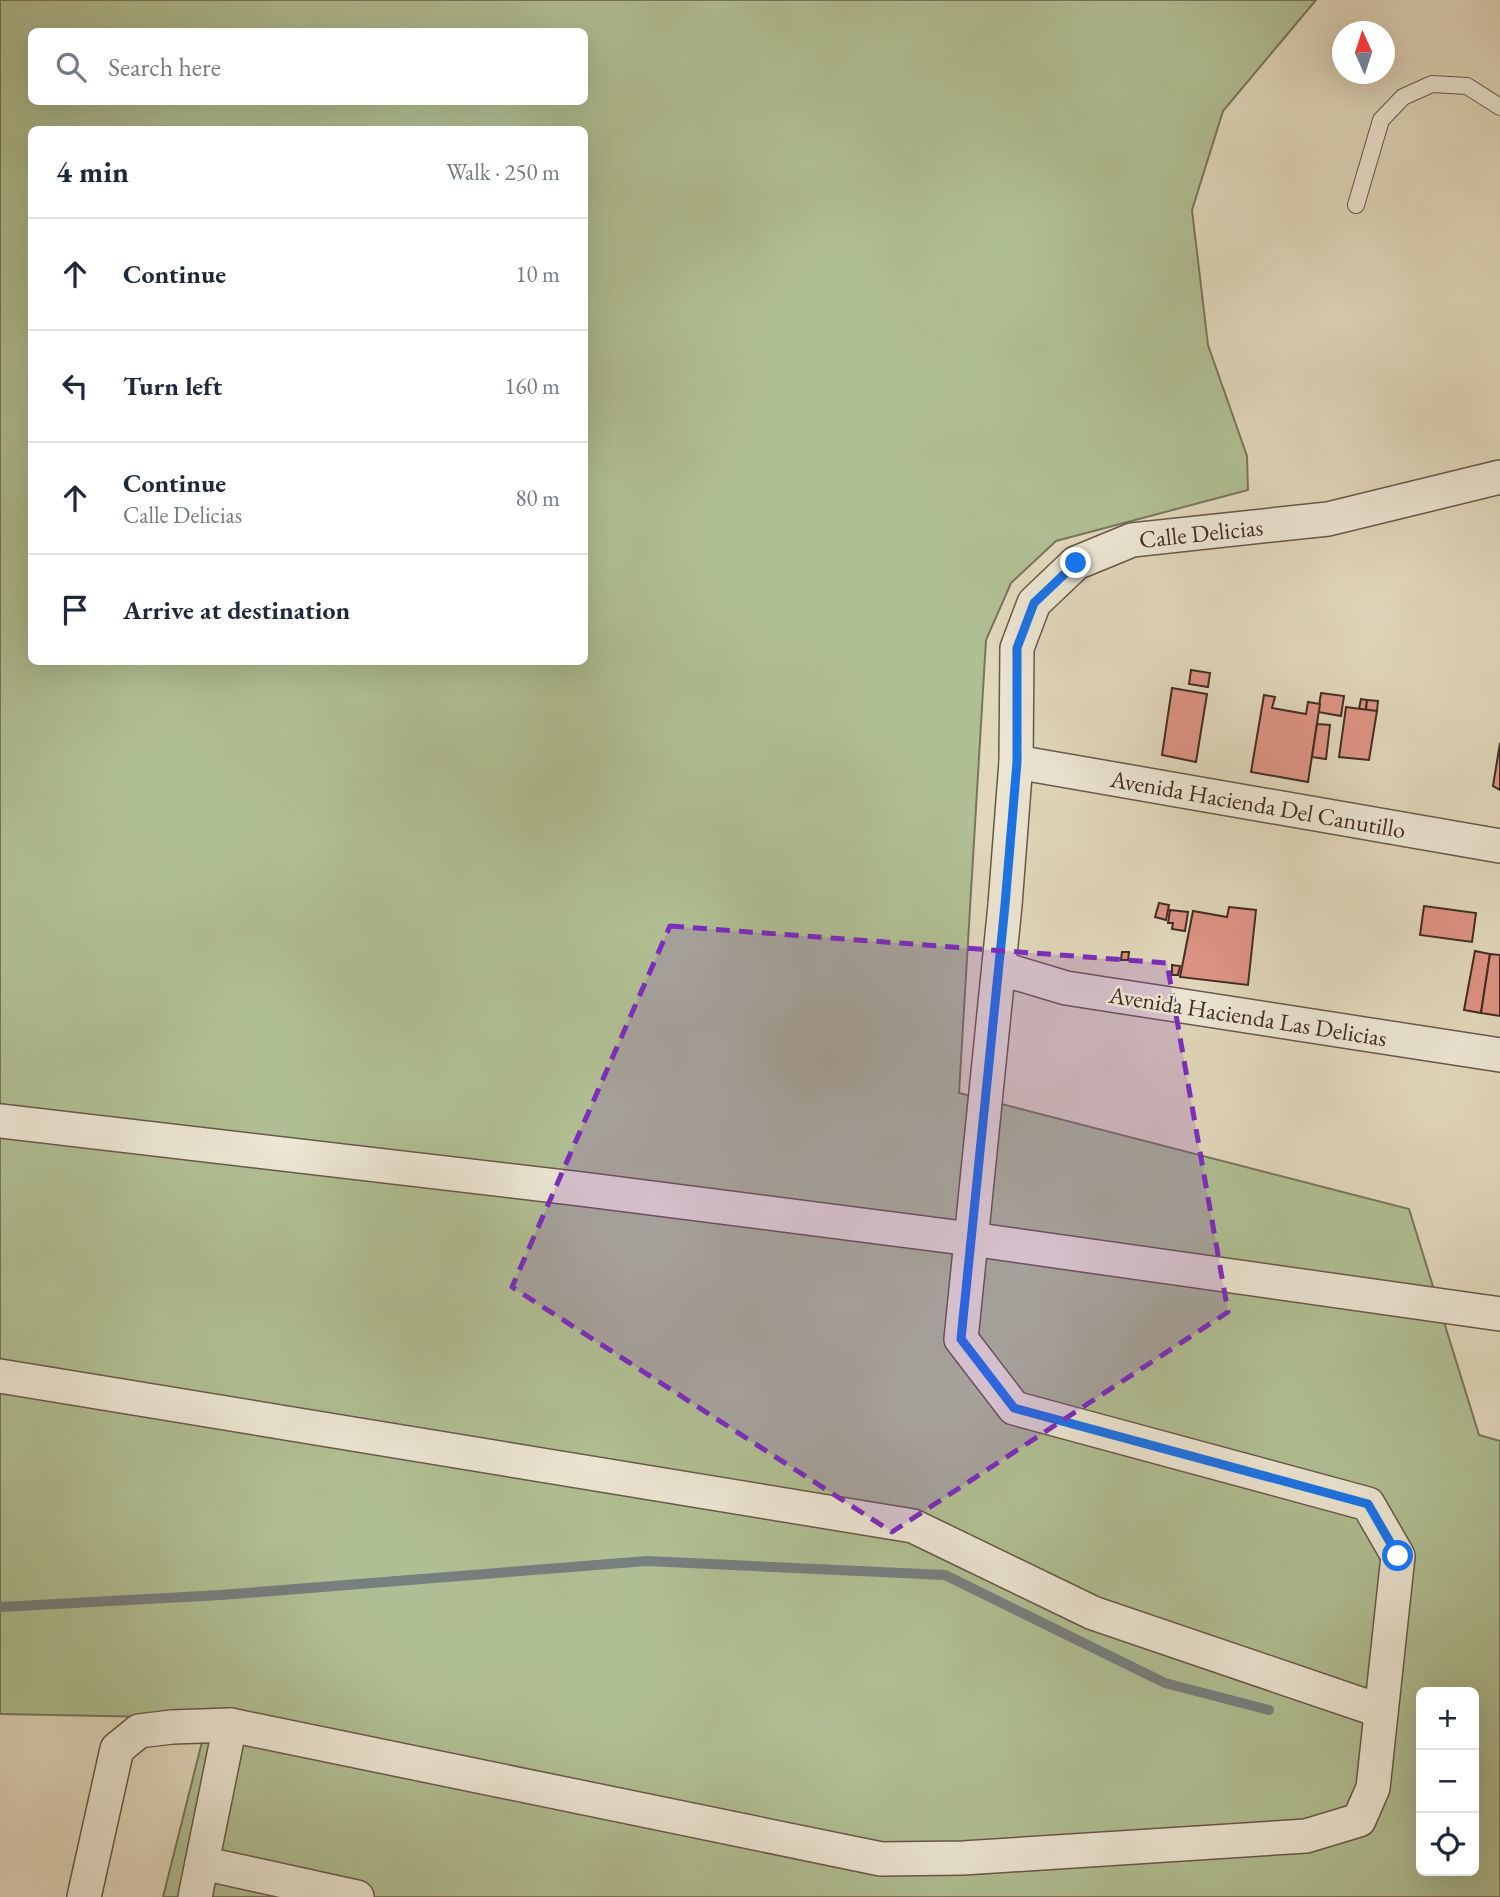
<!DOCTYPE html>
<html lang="en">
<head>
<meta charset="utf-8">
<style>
  :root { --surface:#fff; --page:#f6f6f7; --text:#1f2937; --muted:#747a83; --line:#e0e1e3 }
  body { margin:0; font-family:"EB Garamond",serif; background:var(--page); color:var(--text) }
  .controls { position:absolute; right:21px; bottom:21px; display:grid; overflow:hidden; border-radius:10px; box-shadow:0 7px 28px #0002 }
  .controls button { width:63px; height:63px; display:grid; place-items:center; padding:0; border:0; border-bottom:2px solid var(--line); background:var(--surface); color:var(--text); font:35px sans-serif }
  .compass { position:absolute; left:1332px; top:21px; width:63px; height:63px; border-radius:50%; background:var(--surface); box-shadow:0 7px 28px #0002; rotate:357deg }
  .stop { position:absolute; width:21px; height:21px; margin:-16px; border:5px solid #1a73e8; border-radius:50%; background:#fff }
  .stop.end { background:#1a73e8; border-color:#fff; box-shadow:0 2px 7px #0008 }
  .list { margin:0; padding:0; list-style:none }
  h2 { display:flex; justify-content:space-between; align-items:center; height:91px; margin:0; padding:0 28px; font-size:30px }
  h2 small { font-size:23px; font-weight:400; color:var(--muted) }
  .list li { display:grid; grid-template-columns:46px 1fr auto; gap:21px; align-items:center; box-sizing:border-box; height:112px; padding:0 28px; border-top:2px solid var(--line) }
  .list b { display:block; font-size:26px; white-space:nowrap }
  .list p { margin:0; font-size:23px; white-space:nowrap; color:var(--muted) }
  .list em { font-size:23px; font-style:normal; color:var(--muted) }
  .icon { flex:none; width:38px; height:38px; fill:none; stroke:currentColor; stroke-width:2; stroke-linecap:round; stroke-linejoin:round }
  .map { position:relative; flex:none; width:1500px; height:1897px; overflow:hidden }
  .search { position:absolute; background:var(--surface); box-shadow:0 7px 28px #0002; left:28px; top:28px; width:560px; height:77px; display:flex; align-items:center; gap:18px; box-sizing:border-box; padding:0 24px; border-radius:10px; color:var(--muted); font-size:26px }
  .panel { position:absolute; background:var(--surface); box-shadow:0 7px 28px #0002; left:28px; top:126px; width:560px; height:539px; border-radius:10px }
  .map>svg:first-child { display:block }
</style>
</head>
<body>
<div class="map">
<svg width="1500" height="1897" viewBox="0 0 1500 1897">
  <rect width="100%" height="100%" fill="#e2d8bc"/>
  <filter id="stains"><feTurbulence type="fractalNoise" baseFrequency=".00286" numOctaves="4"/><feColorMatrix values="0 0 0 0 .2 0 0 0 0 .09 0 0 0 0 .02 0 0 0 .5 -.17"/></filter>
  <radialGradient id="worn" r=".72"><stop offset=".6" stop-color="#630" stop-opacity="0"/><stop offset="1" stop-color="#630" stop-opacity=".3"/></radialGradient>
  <path fill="#b0bf93" stroke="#78765b" stroke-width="2" fill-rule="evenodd" d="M0,0H1316L1223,111L1192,210L1208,345L1247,456L1248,490L1056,541L1011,583L986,640L959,1093L1409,1209L1479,1435L1500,1441V1897H163L208,1718L0,1714ZM32,32H584V102H32ZM32,130H584V662H32ZM1421,1692H1474V1871H1421Z"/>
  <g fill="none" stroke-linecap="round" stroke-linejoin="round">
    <path stroke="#777f7f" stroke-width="10" d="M0,1607L221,1595L647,1561L945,1575L1165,1683L1269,1710"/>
  </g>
  <g fill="#df9485" stroke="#402d23" stroke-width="2">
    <path d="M1191,670L1210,673L1208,687L1189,684Z"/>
    <path d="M1172,688L1207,694L1196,762L1162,755Z"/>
    <path d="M1321,693L1344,696L1341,716L1318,712Z"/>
    <path d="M1264,695L1275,697L1272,708L1306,714L1308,702L1320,704L1308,782L1251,772Z"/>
    <path d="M1361,699L1367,700L1366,710L1359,709Z"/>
    <path d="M1367,700L1378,701L1377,711L1366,710Z"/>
    <path d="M1346,707L1377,711L1369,760L1339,757Z"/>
    <path d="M1317,724L1330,725L1326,759L1312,757Z"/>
    <path d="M1500,743V790L1493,786Z"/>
    <path d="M1159,903L1169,905L1166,920L1155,917Z"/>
    <path d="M1424,906L1476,913L1472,942L1420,935Z"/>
    <path d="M1229,907L1256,910L1248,985L1180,977L1193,911L1227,917Z"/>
    <path d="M1170,910L1188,912L1185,931L1172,929L1173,923H1168Z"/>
    <path d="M1475,951L1490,954L1481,1013L1464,1010Z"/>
    <path d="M1122,952H1129L1128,960H1121Z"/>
    <path d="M1490,954L1500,955V1016L1481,1013Z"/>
    <path d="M1172,965L1180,966L1178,975H1172Z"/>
  </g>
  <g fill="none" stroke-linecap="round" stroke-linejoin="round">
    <g stroke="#685849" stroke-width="18">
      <path id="lane" d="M1356,205L1381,120L1403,97L1432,84L1467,86L1500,107"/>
    </g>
    <g stroke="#685849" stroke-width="36">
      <g id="street">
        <path d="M1016,762L1500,846"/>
        <path d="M999,968L1066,988L1500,1055"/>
        <path d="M0,1121L581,1189L971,1239L1500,1314"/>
        <path d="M0,1376L913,1526L1093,1613L1381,1711"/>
        <path d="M202,1863L357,1897"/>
        <path d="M84,1897L117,1749L139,1731L172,1727L230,1725L881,1859L963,1858L1306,1836L1359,1820L1373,1788L1398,1556L1368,1504L1014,1408L961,1339L1005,905L1016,762L1017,648L1034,603L1076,563L1132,540L1328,519L1500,477"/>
        <path d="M195,1897L230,1725"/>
      </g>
    </g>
    <use href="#lane" stroke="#ece6d3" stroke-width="16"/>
    <use href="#street" stroke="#ece6d3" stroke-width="33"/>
  </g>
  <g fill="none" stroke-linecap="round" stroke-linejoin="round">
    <path stroke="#1a73e8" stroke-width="9" d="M1076,563L1034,603L1017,648V762L1005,905L961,1339L1014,1408L1368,1504L1398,1556"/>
  </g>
  <path fill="#7b2cbf" fill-opacity="0.2" stroke="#7b2cbf" stroke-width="5" stroke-dasharray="14 9" stroke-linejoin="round" d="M670,926L1167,963L1228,1312L892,1532L512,1287Z"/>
  <g text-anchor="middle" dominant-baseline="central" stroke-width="5" stroke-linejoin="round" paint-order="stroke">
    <g font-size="24" fill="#402d23" stroke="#ece6d3">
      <text transform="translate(1201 533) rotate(-6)">Calle Delicias</text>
      <text transform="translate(1258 804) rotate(10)">Avenida Hacienda Del Canutillo</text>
      <text transform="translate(1248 1016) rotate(9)">Avenida Hacienda Las Delicias</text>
    </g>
  </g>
  <rect width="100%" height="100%" filter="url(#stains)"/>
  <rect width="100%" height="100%" fill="url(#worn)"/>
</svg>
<div class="controls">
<button>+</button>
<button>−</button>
<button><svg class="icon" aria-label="locate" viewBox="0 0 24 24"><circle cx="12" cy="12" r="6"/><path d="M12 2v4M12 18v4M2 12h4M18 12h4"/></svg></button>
</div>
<svg class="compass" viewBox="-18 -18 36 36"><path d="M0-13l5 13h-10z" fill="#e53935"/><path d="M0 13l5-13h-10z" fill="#747a83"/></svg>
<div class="stop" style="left:1398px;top:1556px"></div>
<div class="stop end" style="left:1076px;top:563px"></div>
<div class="search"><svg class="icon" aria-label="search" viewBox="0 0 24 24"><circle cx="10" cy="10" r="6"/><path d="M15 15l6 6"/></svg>Search here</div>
<section class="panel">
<h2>4 min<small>Walk · 250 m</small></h2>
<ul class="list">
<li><svg class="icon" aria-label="ahead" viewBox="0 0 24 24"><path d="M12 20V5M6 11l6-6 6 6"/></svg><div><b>Continue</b></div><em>10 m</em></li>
<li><svg class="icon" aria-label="left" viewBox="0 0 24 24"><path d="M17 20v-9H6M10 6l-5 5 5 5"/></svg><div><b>Turn left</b></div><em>160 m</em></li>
<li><svg class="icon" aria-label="ahead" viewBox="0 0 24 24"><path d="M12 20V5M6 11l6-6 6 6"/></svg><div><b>Continue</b><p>Calle Delicias</p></div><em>80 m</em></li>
<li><svg class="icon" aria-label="arrive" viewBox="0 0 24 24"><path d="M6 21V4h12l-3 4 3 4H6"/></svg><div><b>Arrive at destination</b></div></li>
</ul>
</section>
</div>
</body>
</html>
